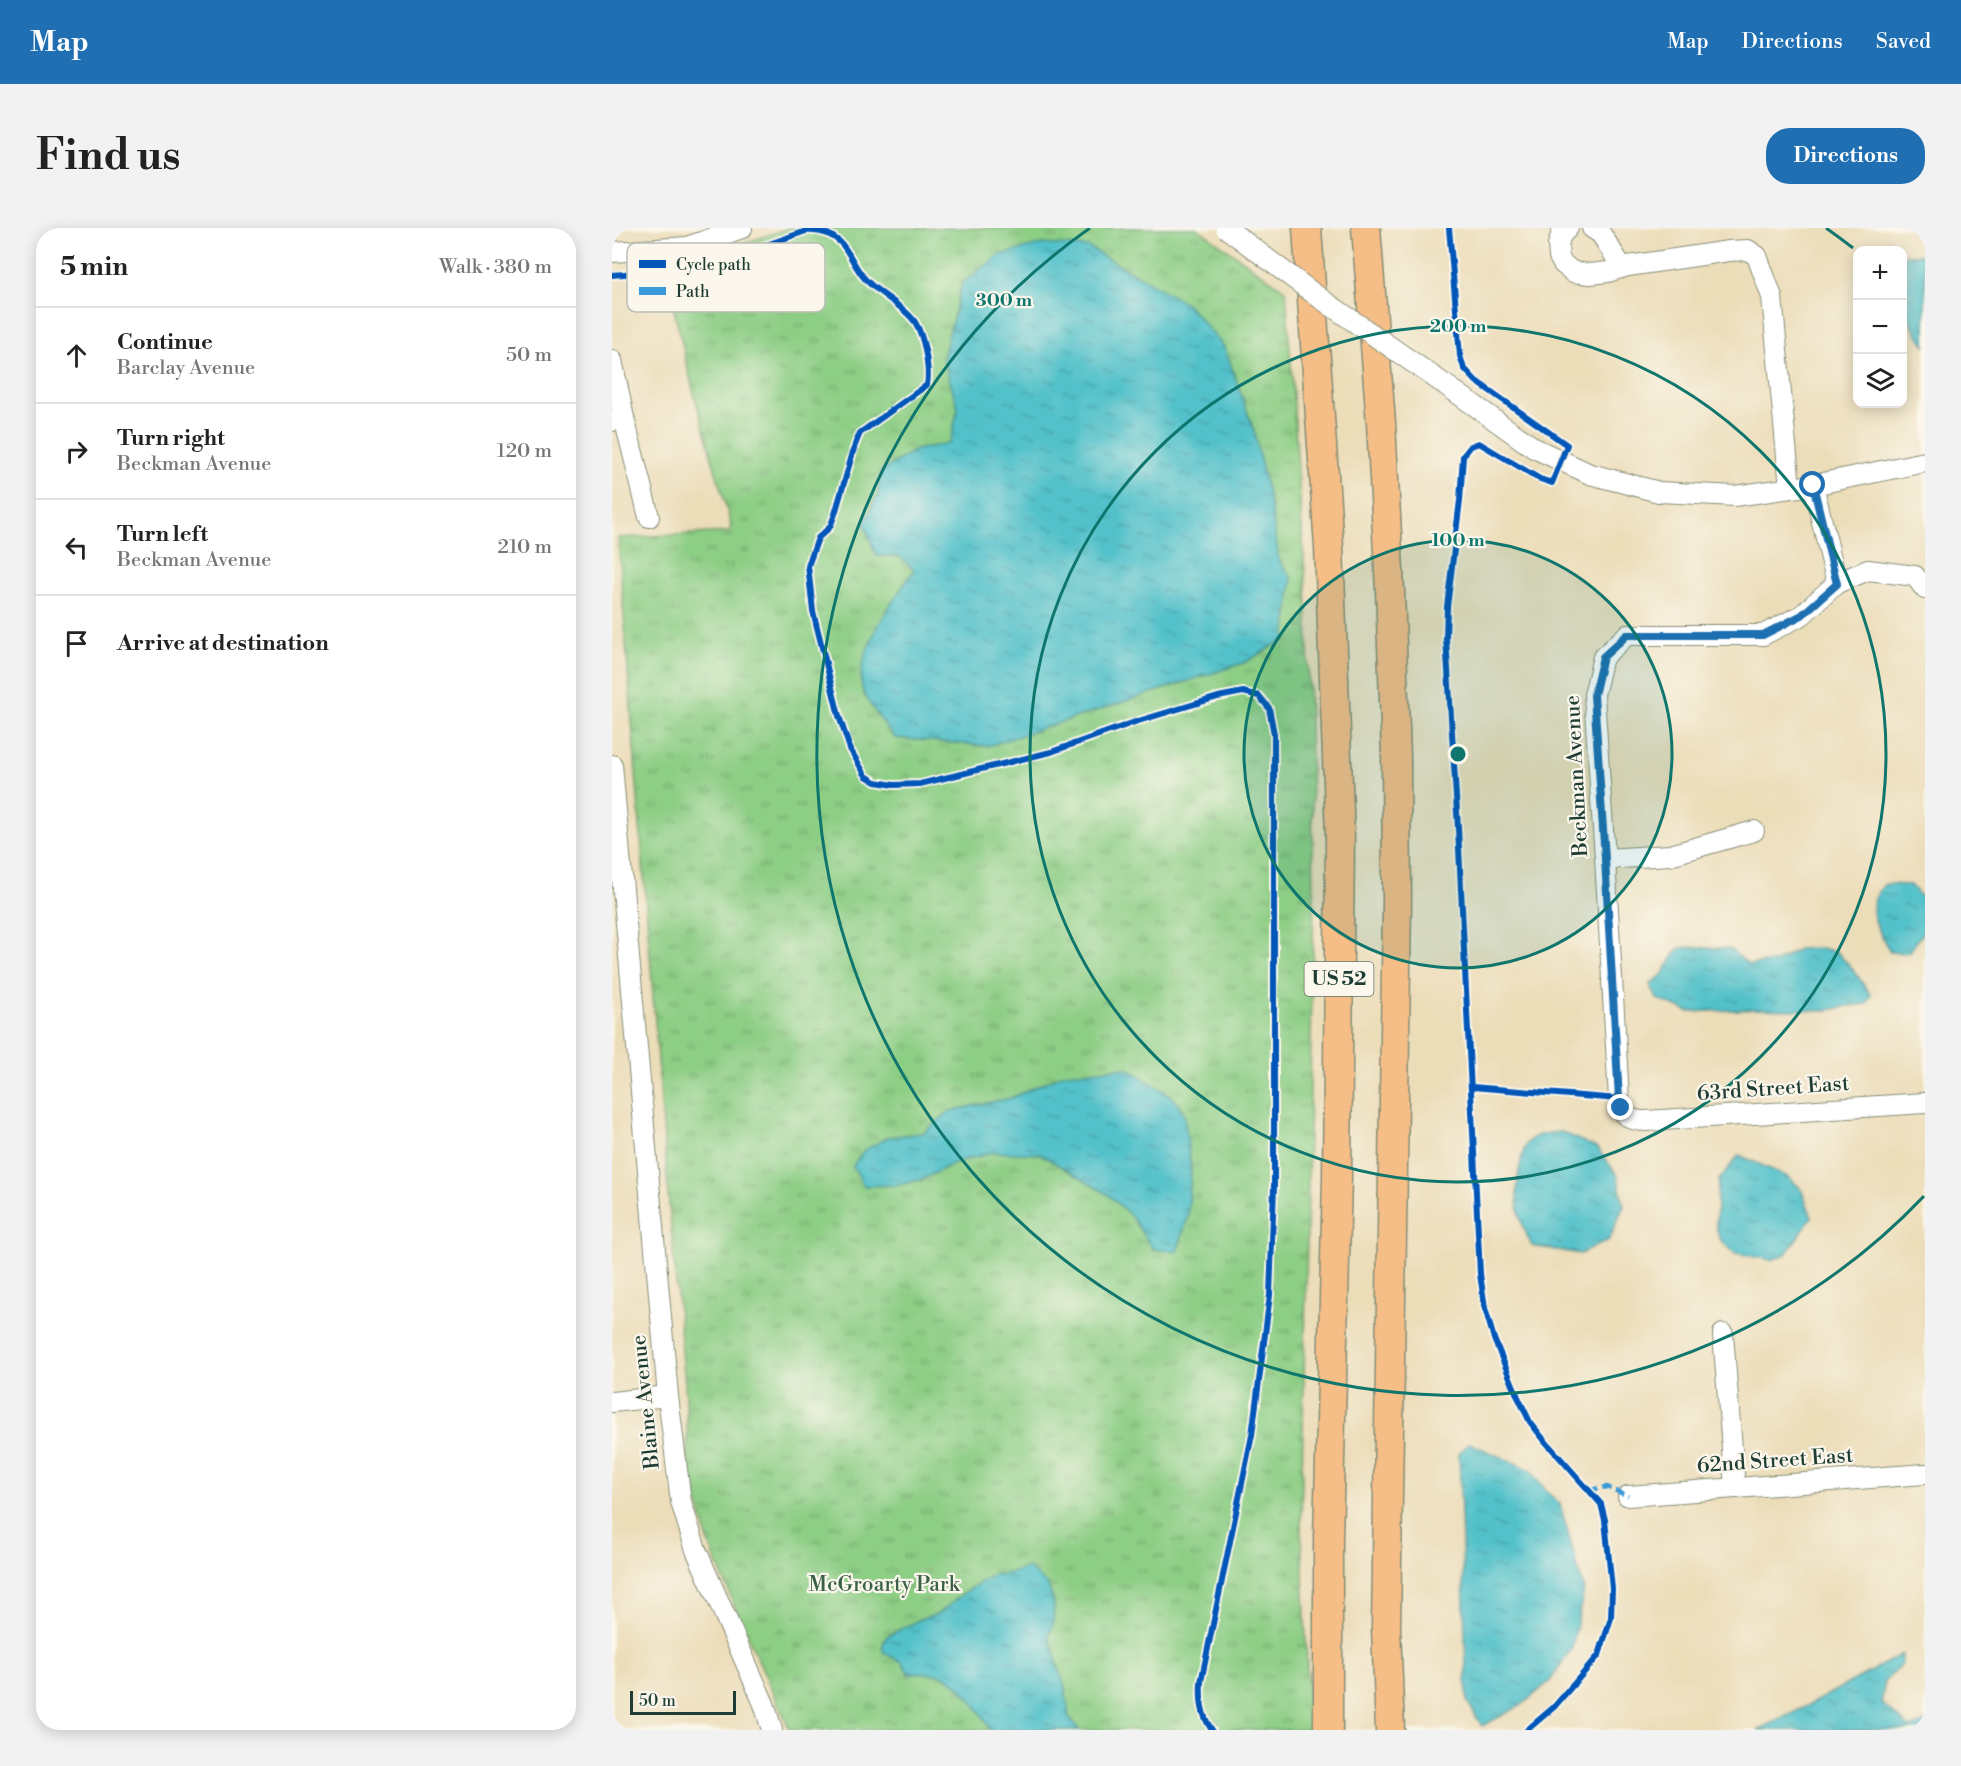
<!DOCTYPE html>
<html lang="en">
<head>
<meta charset="utf-8">
<style>
  :root { --surface:#fff; --page:#f2f2f2; --text:#222; --muted:#767676; --line:#e0e0e0; --accent:#1f6fb2 }
  body { margin:0; font-family:"Libre Bodoni",serif; background:var(--page); color:var(--text) }
  .controls { position:absolute; right:18px; top:18px; display:grid; overflow:hidden; border-radius:12px; box-shadow:0 3px 15px #0003 }
  .controls button { width:54px; height:54px; display:grid; place-items:center; padding:0; border:0; border-bottom:2px solid var(--line); background:var(--surface); color:var(--text); font:30px sans-serif }
  .scale { position:absolute; left:18px; bottom:15px; width:106px; box-sizing:border-box; padding-left:6px; border:3px solid #1f3d34; border-top:0; font-size:16px; line-height:21px; white-space:nowrap; color:#1f3d34; -webkit-text-stroke:4px #fbf7ec; paint-order:stroke }
  .stop { position:absolute; width:18px; height:18px; margin:-14px; border:4px solid #1f6fb2; border-radius:50%; background:#fff }
  .stop.end { background:#1f6fb2; border-color:#fff; box-shadow:0 2px 6px #0008 }
  .list { margin:0; padding:0; list-style:none }
  h2 { display:flex; justify-content:space-between; align-items:center; height:78px; margin:0; padding:0 24px; font-size:26px }
  h2 small { font-size:20px; font-weight:400; color:var(--muted) }
  .list li { display:grid; grid-template-columns:39px 1fr auto; gap:18px; align-items:center; box-sizing:border-box; height:96px; padding:0 24px; border-top:2px solid var(--line) }
  .list b { display:block; font-size:22px; white-space:nowrap }
  .list p { margin:0; font-size:20px; white-space:nowrap; color:var(--muted) }
  .list em { font-size:20px; font-style:normal; color:var(--muted) }
  .icon { flex:none; width:33px; height:33px; fill:none; stroke:currentColor; stroke-width:2; stroke-linecap:round; stroke-linejoin:round }
  .map { position:relative; flex:none; width:1313px; height:1502px; overflow:hidden; border-radius:24px }
  header { display:flex; align-items:center; gap:36px; box-sizing:border-box; height:84px; padding:0 30px; background:var(--accent); color:#fff }
  header strong { font-size:28px }
  nav { display:flex; gap:33px; margin-inline-start:auto; font-size:21px }
  .intro { display:flex; align-items:center; justify-content:space-between; box-sizing:border-box; height:144px; padding:0 36px }
  h1 { margin:0; font-size:42px }
  .button { padding:15px 27px; border-radius:24px; background:var(--accent); color:#fff; font-size:21px; font-weight:700 }
  main { display:flex; gap:36px; padding:0 36px }
  aside { flex:1; background:var(--surface); border-radius:24px; box-shadow:0 3px 15px #0003 }
  .map>svg:first-child { display:block }
</style>
</head>
<body>
<header>
<strong>Map</strong>
<nav><a>Map</a><a>Directions</a><a>Saved</a></nav>
</header>
<div class="intro"><h1>Find us</h1><a class="button">Directions</a></div>
<main>
<aside>
<h2>5 min<small>Walk · 380 m</small></h2>
<ul class="list">
<li><svg class="icon" aria-label="ahead" viewBox="0 0 24 24"><path d="M12 20V5M6 11l6-6 6 6"/></svg><div><b>Continue</b><p>Barclay Avenue</p></div><em>50 m</em></li>
<li><svg class="icon" aria-label="right" viewBox="0 0 24 24"><path d="M7 20v-9h11M14 6l5 5-5 5"/></svg><div><b>Turn right</b><p>Beckman Avenue</p></div><em>120 m</em></li>
<li><svg class="icon" aria-label="left" viewBox="0 0 24 24"><path d="M17 20v-9H6M10 6l-5 5 5 5"/></svg><div><b>Turn left</b><p>Beckman Avenue</p></div><em>210 m</em></li>
<li><svg class="icon" aria-label="arrive" viewBox="0 0 24 24"><path d="M6 21V4h12l-3 4 3 4H6"/></svg><div><b>Arrive at destination</b></div></li>
</ul>
</aside>
<div class="map">
<svg width="1313" height="1502" viewBox="0 0 1313 1502">
  <defs>
    <pattern id="park-tufts" width="24" height="20" patternUnits="userSpaceOnUse" patternTransform="scale(1.5)"><rect width="24" height="20" fill="#8dce85"/><path d="M3 7l-1-3M5 7V3M7 7l1-3M15 17l-1-3M17 17v-4M19 17l1-3" fill="none" stroke="#73a86e"/></pattern>
    <pattern id="water-ripples" width="26" height="14" patternUnits="userSpaceOnUse" patternTransform="scale(1.5)"><rect width="26" height="14" fill="#53c1ca"/><path d="M2 4q2-2 4 0t4 0M15 11q2-2 4 0t4 0" fill="none" stroke="#449ea5"/></pattern>
  </defs>
  <rect width="100%" height="100%" fill="#fbf7ec"/>
  <filter id="ink" filterUnits="userSpaceOnUse"><feTurbulence type="fractalNoise" baseFrequency=".0167" numOctaves="2"/><feDisplacementMap in="SourceGraphic" scale="12" xChannelSelector="R" yChannelSelector="G"/><feConvolveMatrix kernelMatrix="1 2 1 2 8 2 1 2 1" color-interpolation-filters="sRGB"/></filter>
  <filter id="wash" filterUnits="userSpaceOnUse"><feTurbulence type="fractalNoise" baseFrequency=".008" numOctaves="4" result="noise"/><feDisplacementMap in="SourceGraphic" scale="24" xChannelSelector="R" yChannelSelector="G"/><feGaussianBlur stdDeviation="1.35" result="paint"/><feColorMatrix in="noise" values="0 0 0 0 0 0 0 0 0 0 0 0 0 0 0 0 0 1.4 0 .05"/><feComposite in="paint" operator="in"/></filter>
  <g filter="url(#wash)">
    <rect width="100%" height="100%" fill="#ecddb9"/>
    <path fill="url(#park-tufts)" stroke="#56865c" stroke-width="1.5" d="M176,0H585L674,63L695,376L702,662L689,1299L698,1502H178L126,1387L95,1310L76,1236L74,1168L57,976L6,310L117,304L119,297L82,166L51,35L108,24Z"/>
    <g fill="url(#water-ripples)" stroke="#397f7f" stroke-width="1.5">
      <path d="M431,16L476,19L575,76L613,120L642,203L659,281L667,332L680,350L673,411L634,434L376,518L283,510C273,497 261,483 253,468C235,434 283,370 302,342L287,328H264L252,295L266,266L268,244L303,222L338,215L346,180L331,130L350,55L388,27Z"/>
      <path d="M1290,27H1313V118L1291,81Z"/>
      <path d="M1273,656L1299,657L1313,673V701L1297,725L1278,724C1265,699 1250,680 1273,656Z"/>
      <path d="M1076,719L1118,721L1137,737L1164,734L1186,721L1209,720L1225,724L1242,743L1259,767L1254,776L1237,778L1211,783L1146,781L1077,784L1045,771L1038,756L1050,747L1066,721Z"/>
      <path d="M515,840L561,869L572,885L579,941L576,988L565,1024L541,1021L518,987L495,966L428,926L381,924L343,935L311,951L287,957L252,958L241,938L251,923L276,909L311,905L338,883L399,870L453,845Z"/>
      <path d="M950,904L985,920L1005,946L1012,978L997,1012L968,1026L920,1018C904,989 902,969 908,937C910,930 911,921 915,915C923,905 939,905 950,904Z"/>
      <path d="M1127,927L1178,950L1189,961L1200,989L1174,1026L1160,1032L1123,1025L1108,1011L1104,999L1106,953Z"/>
      <path d="M857,1215L919,1242L936,1265L948,1276L972,1362L960,1420L938,1453L910,1477L870,1498L855,1473L847,1225Z"/>
      <path d="M416,1340L436,1357L442,1375L441,1395L437,1408L453,1460L457,1489L467,1502H378C371,1486 348,1454 331,1447C324,1444 305,1446 297,1446L290,1434L272,1425L270,1418L275,1408L307,1392L326,1386L353,1364L382,1346L390,1347Z"/>
      <path d="M1290,1426V1436L1273,1453L1269,1475L1298,1500L1313,1494V1502H1146L1195,1478Z"/>
    </g>
  </g>
  <g filter="url(#ink)">
    <g fill="none" stroke-linecap="round" stroke-linejoin="round">
      <g stroke="#868d76" stroke-width="22">
        <g id="minor">
          <path d="M956,0L949,7L946,17L947,29L951,36L961,44L978,46L996,44L1016,38L1117,23L1136,22L1145,28L1160,69L1178,260"/>
          <path d="M980,0L989,6L1010,39"/>
          <path d="M0,24L75,19L130,0"/>
          <path d="M0,132L12,190"/>
          <path d="M845,165L922,220L978,246L1047,264L1123,268L1201,257L1313,234"/>
          <path d="M0,193L12,190L37,289"/>
          <path d="M1201,257L1225,355"/>
          <path d="M1313,361L1303,348L1256,342L1225,355L1190,387L1151,407H1015L991,429L982,467L993,631L1007,871C1010,888 1018,893 1034,893L1313,875"/>
          <path d="M0,537L56,1168L69,1274L84,1322L152,1476L160,1502"/>
          <path d="M993,631L1058,627L1142,603"/>
          <path d="M1111,1106L1123,1260"/>
          <path d="M0,1174L56,1168"/>
          <path d="M1016,1268L1313,1246"/>
        </g>
      </g>
      <g stroke="#868d76" stroke-width="31">
        <g id="highway">
          <path d="M695,0L717,319L728,609L725,950L716,1312V1502"/>
          <path d="M754,0L769,195L778,362L784,528L785,676L774,1400L778,1502"/>
        </g>
      </g>
      <use href="#minor" stroke="#fff" stroke-width="20"/>
      <use href="#highway" stroke="#f6be87" stroke-width="28"/>
      <g stroke="#868d76" stroke-width="22" stroke-linecap="butt">
        <path id="minor-bridge" d="M614,0L705,68L845,165"/>
      </g>
      <use href="#minor-bridge" stroke="#fff" stroke-width="20"/>
      <path stroke="#3a99d8" stroke-width="4.5" stroke-dasharray="9 4.5" stroke-linecap="butt" d="M977,1262L995,1259L1016,1268"/>
      <g stroke="#fbf7ec" stroke-width="10">
        <g id="cycleway">
          <path d="M837,0L848,128L852,140L864,153L955,217L940,255L928,251L867,215L859,218L851,228L848,272L835,379L834,410L846,600L868,1046L873,1080L882,1111L906,1169L918,1194L933,1213L989,1276L993,1292L1000,1361L999,1390L987,1427L942,1479L915,1502"/>
          <path d="M0,47C29,44 59,43 88,38C124,30 159,15 194,3C207,2 218,5 228,14C238,24 243,41 254,52C268,67 291,77 303,94C312,108 318,141 315,157L248,205L243,217L223,286L218,299L206,310L196,338L201,383L227,488L238,521L254,548L264,554L282,557L308,556L439,524L523,494L606,469L631,464L647,468L657,480L662,506V959L658,1067L640,1207L589,1454C588,1472 589,1487 600,1502"/>
          <path d="M860,859L1007,871"/>
        </g>
      </g>
      <use href="#cycleway" stroke="#0057b8" stroke-width="6"/>
    </g>
  </g>
  <g fill="none" stroke-linecap="round" stroke-linejoin="round" filter="url(#ink)">
    <path stroke="#1f6fb2" stroke-width="8" d="M1009,880L1007,871L993,631L982,467L991,429L1015,407H1151L1190,387L1225,356L1201,257"/>
  </g>
  <circle cx="846" cy="526" r="214" fill="#0f766e" fill-opacity=".12"/>
  <g fill="none" stroke="#0f766e" stroke-width="3">
    <circle cx="846" cy="526" r="214"/>
    <circle cx="846" cy="526" r="428"/>
    <path d="M1312 968A642 642 0 1 1 478 0M1214 0A642 642 0 0 1 1241 20"/>
  </g>
  <g text-anchor="middle" dominant-baseline="central" stroke-width="4.5" stroke-linejoin="round" paint-order="stroke">
    <rect fill="#fbf7ec" stroke="#61756b" stroke-width="1.5" x="692.5" y="734" width="69" height="34" rx="4.5"/>
    <g font-size="20" font-weight="bold" fill="#1f3d34">
      <text x="727" y="751">US 52</text>
    </g>
    <g font-size="21" fill="#1f3d34" stroke="#fbf7ec">
      <text transform="translate(965 548) rotate(-93)">Beckman Avenue</text>
      <text transform="translate(1161 861) rotate(-4)">63rd Street East</text>
      <text transform="translate(34 1174) rotate(-96)">Blaine Avenue</text>
      <text transform="translate(1163 1233) rotate(-4)">62nd Street East</text>
    </g>
    <g font-size="21" fill="#3a6148" stroke="#fbf7ec">
      <text x="272" y="1357">McGroarty Park</text>
    </g>
  </g>
  <rect x="15" y="15" width="198" height="69" rx="9" fill="#fbf7ec" stroke="#b9bfb5" stroke-width="1.5"/>
  <rect x="27" y="32" width="27" height="8" fill="#0057b8"/>
  <rect x="27" y="59" width="27" height="8" fill="#3a99d8"/>
  <g font-size="16" fill="#1f3d34">
    <text x="64" y="42">Cycle path</text>
    <text x="64" y="69">Path</text>
  </g>
  <circle cx="846" cy="526" r="9" fill="#0f766e" stroke="#fbf7ec" stroke-width="3"/>
  <g font-size="18" text-anchor="middle" font-weight="bold" fill="#0f766e" stroke="#fbf7ec" stroke-width="4.5" stroke-linejoin="round" paint-order="stroke">
    <text x="392" y="78">300 m</text>
    <text x="846" y="104">200 m</text>
    <text x="846" y="318">100 m</text>
  </g>
</svg>
<div class="controls">
<button>+</button>
<button>−</button>
<button><svg class="icon" aria-label="layers" viewBox="0 0 24 24"><path d="M12 4l9 5-9 5-9-5zM3 14l9 5 9-5"/></svg></button>
</div>
<div class="scale">50 m</div>
<div class="stop" style="left:1201px;top:257px"></div>
<div class="stop end" style="left:1009px;top:880px"></div>
</div>
</main>
</body>
</html>
